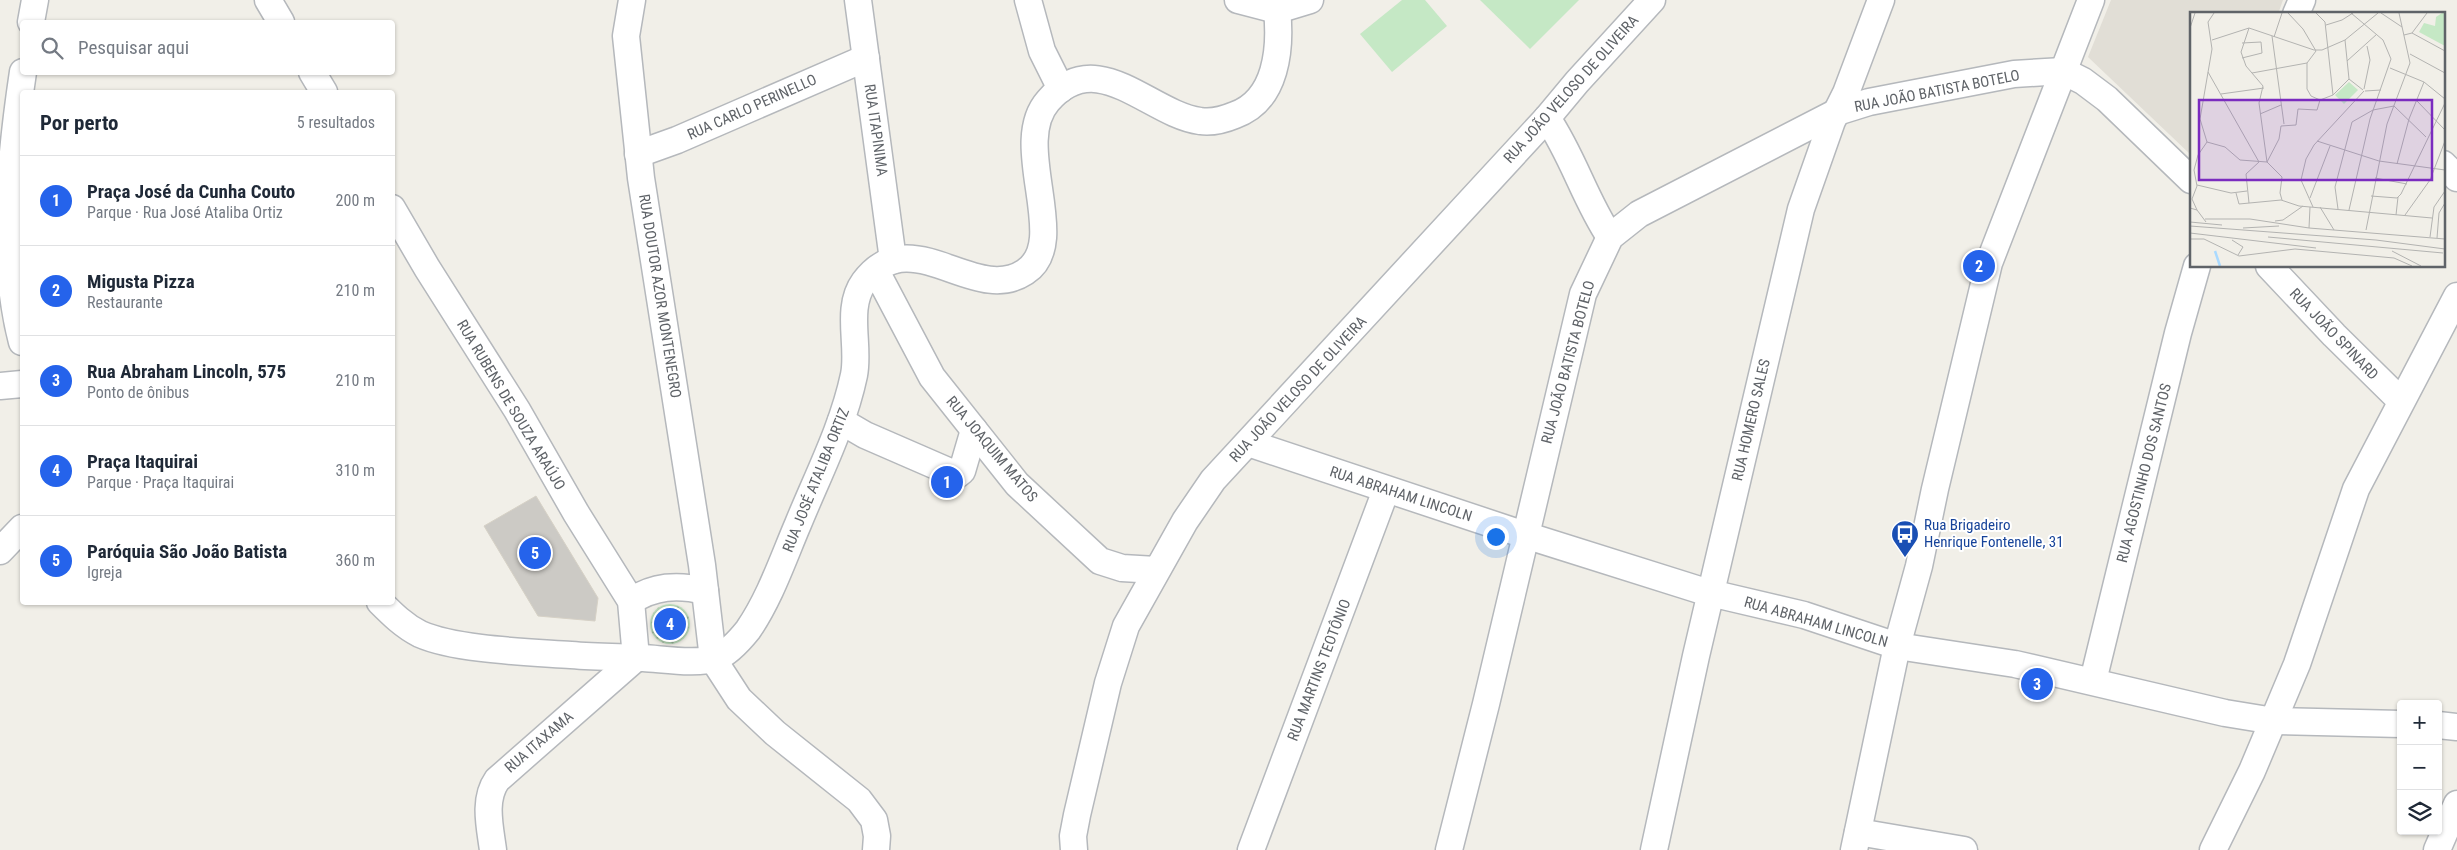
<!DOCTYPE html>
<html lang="pt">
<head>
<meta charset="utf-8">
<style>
  :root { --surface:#fff; --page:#f6f6f7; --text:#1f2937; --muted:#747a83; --line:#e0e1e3; --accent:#2563eb }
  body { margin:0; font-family:"Roboto Condensed",sans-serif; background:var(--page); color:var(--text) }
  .controls { position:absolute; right:15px; bottom:15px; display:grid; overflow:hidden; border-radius:5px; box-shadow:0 1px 4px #0004 }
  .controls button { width:45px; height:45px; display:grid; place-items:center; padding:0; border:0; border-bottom:1px solid var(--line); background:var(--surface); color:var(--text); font:25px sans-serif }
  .you { position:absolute; left:1495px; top:536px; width:18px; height:18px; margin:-12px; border:4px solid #fff; border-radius:50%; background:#1a73e8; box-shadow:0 0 0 8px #1a73e833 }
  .badge { display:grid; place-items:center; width:32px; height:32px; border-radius:50%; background:var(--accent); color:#fff; font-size:16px; font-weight:700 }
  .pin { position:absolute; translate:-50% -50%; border:2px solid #fff; box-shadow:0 1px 5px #0006 }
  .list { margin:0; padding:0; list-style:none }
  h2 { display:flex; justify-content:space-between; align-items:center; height:65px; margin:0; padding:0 20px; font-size:21px }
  h2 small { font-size:16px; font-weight:400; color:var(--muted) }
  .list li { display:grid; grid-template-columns:32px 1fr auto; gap:15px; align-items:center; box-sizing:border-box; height:90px; padding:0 20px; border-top:1px solid var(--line) }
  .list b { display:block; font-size:19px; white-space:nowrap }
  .list p { margin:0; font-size:16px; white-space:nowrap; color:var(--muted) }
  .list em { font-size:16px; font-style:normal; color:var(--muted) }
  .icon { flex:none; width:28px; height:28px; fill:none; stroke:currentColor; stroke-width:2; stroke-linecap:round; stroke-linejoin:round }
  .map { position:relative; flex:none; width:2457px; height:850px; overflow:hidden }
  .search { position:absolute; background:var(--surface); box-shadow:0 1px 4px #0004; left:20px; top:20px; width:375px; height:55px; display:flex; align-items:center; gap:12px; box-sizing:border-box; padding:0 18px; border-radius:5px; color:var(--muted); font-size:19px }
  .panel { position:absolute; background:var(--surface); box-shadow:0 1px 4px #0004; left:20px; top:90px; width:375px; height:515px; border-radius:5px }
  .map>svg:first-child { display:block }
</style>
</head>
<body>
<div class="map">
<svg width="2457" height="850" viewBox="0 0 2457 850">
  <defs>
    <pattern id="park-dots" width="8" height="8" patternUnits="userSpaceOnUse" patternTransform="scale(1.25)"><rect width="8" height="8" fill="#c5e8c5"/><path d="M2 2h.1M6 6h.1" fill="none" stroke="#a3c0a4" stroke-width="1.8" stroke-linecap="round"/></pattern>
  </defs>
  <rect width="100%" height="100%" fill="#f1efe8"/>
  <path fill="#e1ded6" d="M2111,0H2283L2278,14H2191V155L2088,57Z"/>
  <g fill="#c5e8c5">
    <path d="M1402,0H1425L1447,26L1392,72L1360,34Z"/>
    <path d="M1480,0H1579L1530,49Z"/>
  </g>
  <circle fill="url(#park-dots)" cx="670" cy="624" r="20"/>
  <path fill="#cccac5" stroke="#d6d1c6" d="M536,496L598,598L595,621L538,616L484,526Z"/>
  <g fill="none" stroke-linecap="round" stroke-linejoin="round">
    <g stroke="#b5b8bc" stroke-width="29">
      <g id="minor">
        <path d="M268,0L281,22"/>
        <path d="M632,0L626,36L641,178L702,565L713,659L739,699L775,733L859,800L874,820L877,836L876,850"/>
        <path d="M858,0L893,260"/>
        <path d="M1028,0L1042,51L1061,89"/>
        <path d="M1238,0L1277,10L1310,0"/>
        <path d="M2296,14L2302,0"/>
        <path d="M31,22L35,0"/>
        <path d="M312,72L324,92"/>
        <path d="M1547,118C1573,156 1585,200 1610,237"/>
        <path d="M638,154L677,140L866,58"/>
        <path d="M2443,164L2457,178"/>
        <path d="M392,208L427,268L517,410L576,513L631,601L636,658"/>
        <path d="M2269,266L2334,335L2401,401"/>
        <path d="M876,271L932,377L1017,484L1100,561L1122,568L1156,570"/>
        <path d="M22,342C0,258 10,159 23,72"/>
        <path d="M0,386L22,384"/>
        <path d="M841,421L865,435L957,475L962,471L974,430"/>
        <path d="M1248,443L1525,535L1706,592L1804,615L1897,646L2015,664L2225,713L2274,721L2401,724"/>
        <path d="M0,551L22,528"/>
        <path d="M631,601C654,586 677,584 705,591"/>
        <path d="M380,602C392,614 404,626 420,634C456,650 529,652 571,655C595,657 619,657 643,658C663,659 698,665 716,658C728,653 740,640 748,630C770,598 783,559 798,524C818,475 843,427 854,375C860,346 845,308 864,282C911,219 974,306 1025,272C1072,242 1009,145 1048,101C1097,44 1149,114 1200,121C1212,123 1223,120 1235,115C1277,100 1281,48 1277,10"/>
        <path d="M2093,681L2178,333L2197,266"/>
        <path d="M2438,725L2457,727"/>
        <path d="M1858,832L1964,850"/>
        <path d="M493,850C490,827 483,800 497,780L636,658"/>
        <path d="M1074,850L1073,836L1077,815L1108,683L1126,626L1185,521L1213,480L1547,118L1577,82L1652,0"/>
        <path d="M1251,850L1386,490"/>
        <path d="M1449,850L1486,704L1583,294L1610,237L1639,214L1837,112L1869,102L2014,74L2063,71L2083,81L2107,99L2191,180"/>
        <path d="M1654,850L1696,656L1801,209L1832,121L1846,93L1881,0"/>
        <path d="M1854,850L1897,646L1919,566L1935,489L1989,263L2091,0"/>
        <path d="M2213,850L2252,771L2297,664L2356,489L2457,296"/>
        <path d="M2437,850L2457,804"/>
      </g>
    </g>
    <use href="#minor" stroke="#fff" stroke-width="26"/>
  </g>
  <defs>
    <g id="bus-pin" transform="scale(1.4375)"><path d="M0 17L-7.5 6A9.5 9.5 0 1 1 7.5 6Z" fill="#1a4fb4" stroke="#fff"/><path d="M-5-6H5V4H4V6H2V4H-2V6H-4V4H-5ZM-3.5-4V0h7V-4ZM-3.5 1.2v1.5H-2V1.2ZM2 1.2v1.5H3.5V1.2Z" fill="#fff"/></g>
  </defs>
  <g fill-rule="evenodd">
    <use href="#bus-pin" x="1905" y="534"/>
  </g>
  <g text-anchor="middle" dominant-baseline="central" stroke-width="4" stroke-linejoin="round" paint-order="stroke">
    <g font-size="15" fill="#5f6368" stroke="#fff">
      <text transform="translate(1571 89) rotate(-48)">RUA JOÃO VELOSO DE OLIVEIRA</text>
      <text transform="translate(1937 91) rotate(-11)">RUA JOÃO BATISTA BOTELO</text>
      <text transform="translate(752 107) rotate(-24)">RUA CARLO PERINELLO</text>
      <text transform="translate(876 130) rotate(82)">RUA ITAPINIMA</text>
      <text transform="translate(660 296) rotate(81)">RUA DOUTOR AZOR MONTENEGRO</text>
      <text transform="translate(2334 334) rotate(46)">RUA JOÃO SPINARD</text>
      <text transform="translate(1568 362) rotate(-75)">RUA JOÃO BATISTA BOTELO</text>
      <text transform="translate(1298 389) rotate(-47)">RUA JOÃO VELOSO DE OLIVEIRA</text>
      <text transform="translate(511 405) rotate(59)">RUA RUBENS DE SOUZA ARAÚJO</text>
      <text transform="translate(1751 420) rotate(-77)">RUA HOMERO SALES</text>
      <text transform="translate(992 449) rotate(50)">RUA JOAQUIM MATOS</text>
      <text transform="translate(2144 473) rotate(-76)">RUA AGOSTINHO DOS SANTOS</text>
      <text transform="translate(816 480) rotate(-68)">RUA JOSÉ ATALIBA ORTIZ</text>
      <text transform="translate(1401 494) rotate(18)">RUA ABRAHAM LINCOLN</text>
      <text transform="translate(1816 622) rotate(16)">RUA ABRAHAM LINCOLN</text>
      <text transform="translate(1319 670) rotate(-69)">RUA MARTINS TEOTÔNIO</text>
      <text transform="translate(539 742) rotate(-41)">RUA ITAXAMA</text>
    </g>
    <g font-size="15" fill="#164399" stroke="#fff" text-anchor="start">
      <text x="1924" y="525">Rua Brigadeiro<tspan x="1924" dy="17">Henrique Fontenelle, 31</tspan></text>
    </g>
  </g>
  <g transform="translate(2190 12)">
    <rect width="255" height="255" fill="#f1efe8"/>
    <path d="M159,70L168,78L154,92L145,83Z" fill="#c5e8c5"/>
    <path d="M252,1H255V34L229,20L234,11L245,14L246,5Z" fill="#c5e8c5"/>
    <path fill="none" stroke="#aadaff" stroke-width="2.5" d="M25,239L30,254"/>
    <path fill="none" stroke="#b3b3b1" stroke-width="1" d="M98,1L113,17L126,39L117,51V77L121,84L130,88M126,1L135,10L143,83M191,1L212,15M136,13L152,8L163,1M0,16L5,1M59,16L51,40L56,54L73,74L69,91L77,150M222,21L255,39M214,23L222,21L237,1M82,24L94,112M84,25L92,1M22,28L59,16L124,38H132L155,28L188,1M220,42L255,61M0,46V62M52,46L72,41L71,30L52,31M157,49L187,22M200,56L234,70L255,87M18,60L69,150M62,61L117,51M159,67L173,78M174,77L180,48L177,34M175,79L191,78M31,82L74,76M130,88L143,83L159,67L155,28M227,89L255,118M70,102L91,93M127,129L189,149L255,158M17,130L10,107L22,37L18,10L24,1M17,130L35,135L50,148L77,150M77,150L89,127L91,114L106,113L108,97L127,98L130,88M77,150L92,165L90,181L92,188M207,152L219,107L234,70M185,166L217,172M7,173L41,181L57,179M46,181L49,192L91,188L109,194L242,206M181,184L207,186L211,182L255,91M120,186L140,134M59,191L56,162L69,150M123,195L111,168L116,147L124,133L174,79M130,195L144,218M0,196L7,198L16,210M148,197L145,175L162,110L183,98L204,94L236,125M7,198L2,187L7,174L4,158L8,143L17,130M159,198L180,107L201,47L193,28L161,1M206,203L208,185M215,203L240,168L255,129M15,207H60L119,216L255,227M85,209L93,208L113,194M0,210L32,213M0,214L186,228L255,237M53,216L89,214M119,216L120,195M176,218L197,112L220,51L209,1M0,221L126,236M78,225L253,241M240,225L244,195L255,179M247,226L249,201L255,191M0,227H14L49,244L105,237L204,246L222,254M42,228L53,235L48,243M202,239L231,254"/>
    <path fill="#7b2cbf" fill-opacity="0.15" stroke="#7b2cbf" stroke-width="2.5" d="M9,88H242V168H9Z"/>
    <rect width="255" height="255" fill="none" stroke="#5f6368" stroke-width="2.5"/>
  </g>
</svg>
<div class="controls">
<button>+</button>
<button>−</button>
<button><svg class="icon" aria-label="layers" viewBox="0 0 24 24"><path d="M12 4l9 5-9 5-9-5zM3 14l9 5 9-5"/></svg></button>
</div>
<div class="you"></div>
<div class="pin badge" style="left:947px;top:482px">1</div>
<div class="pin badge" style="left:1979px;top:266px">2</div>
<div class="pin badge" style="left:2037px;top:684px">3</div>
<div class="pin badge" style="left:670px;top:624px">4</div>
<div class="pin badge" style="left:535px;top:553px">5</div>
<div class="search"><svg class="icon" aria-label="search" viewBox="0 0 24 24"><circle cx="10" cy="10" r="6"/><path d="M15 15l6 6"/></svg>Pesquisar aqui</div>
<section class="panel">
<h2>Por perto<small>5 resultados</small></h2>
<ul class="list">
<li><span class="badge">1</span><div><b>Praça José da Cunha Couto</b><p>Parque · Rua José Ataliba Ortiz</p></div><em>200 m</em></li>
<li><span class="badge">2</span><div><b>Migusta Pizza</b><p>Restaurante</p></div><em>210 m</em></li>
<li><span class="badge">3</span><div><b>Rua Abraham Lincoln, 575</b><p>Ponto de ônibus</p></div><em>210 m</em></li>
<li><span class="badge">4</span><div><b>Praça Itaquirai</b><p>Parque · Praça Itaquirai</p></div><em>310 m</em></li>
<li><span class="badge">5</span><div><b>Paróquia São João Batista</b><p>Igreja</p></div><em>360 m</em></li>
</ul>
</section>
</div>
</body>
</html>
